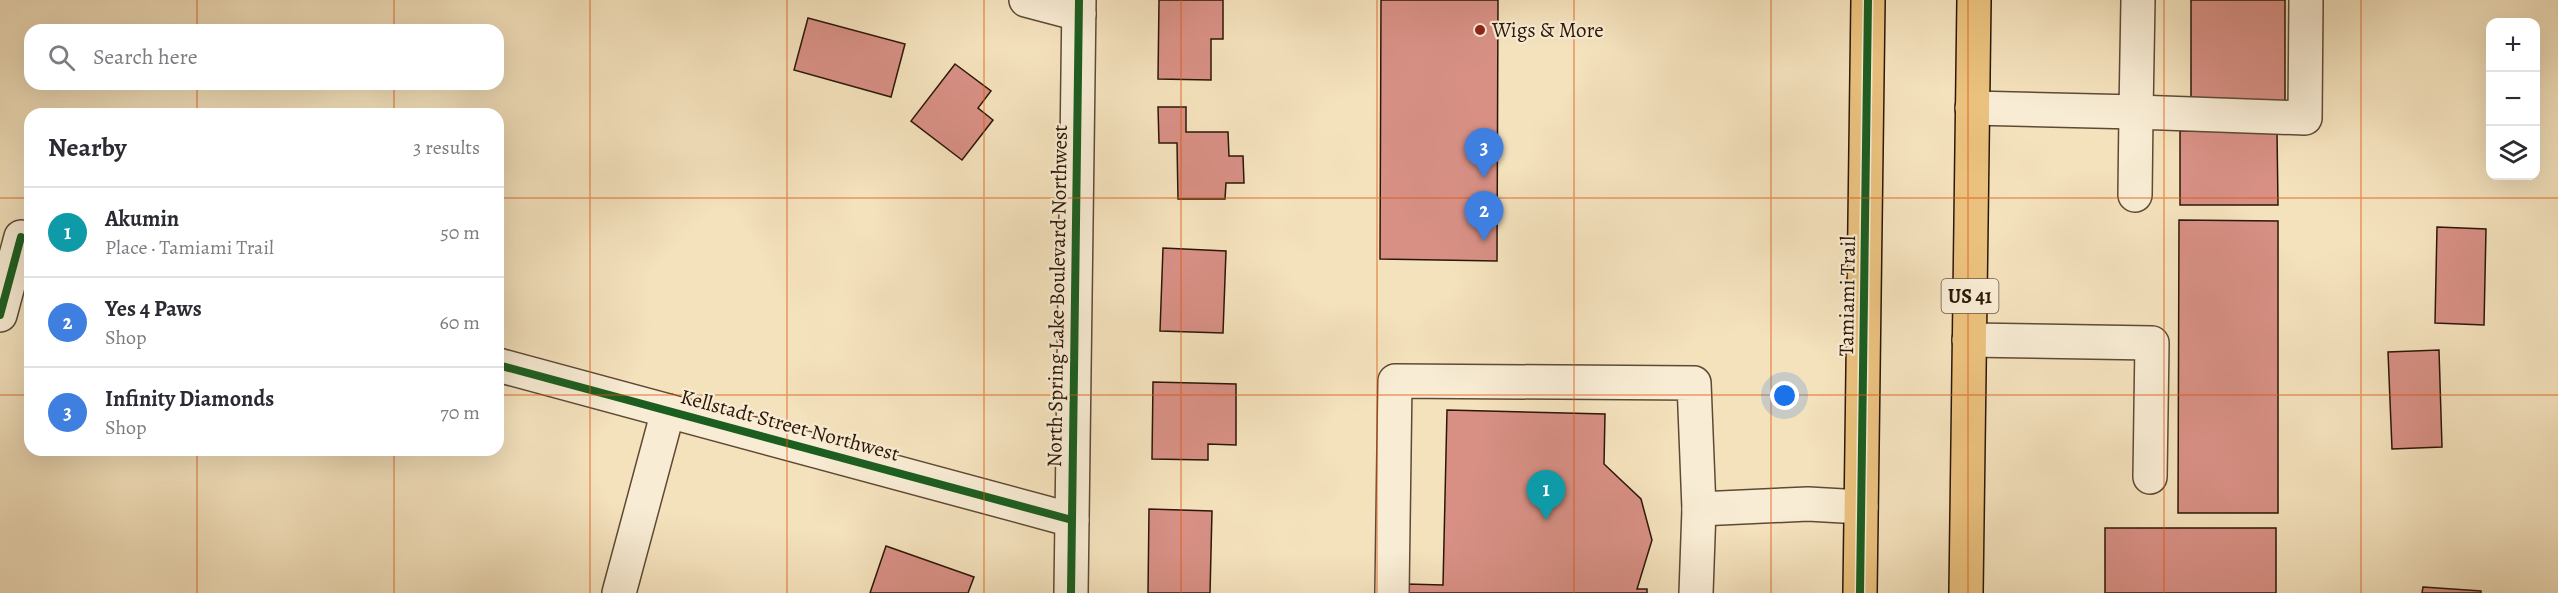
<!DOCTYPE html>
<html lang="en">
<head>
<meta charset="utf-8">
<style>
  :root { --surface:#fff; --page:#f7f7f7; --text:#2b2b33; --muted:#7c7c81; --line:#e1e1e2; --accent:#db2777 }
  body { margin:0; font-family:Alegreya,serif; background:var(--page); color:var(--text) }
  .controls { position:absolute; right:18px; top:18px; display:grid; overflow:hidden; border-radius:12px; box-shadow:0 6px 24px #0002 }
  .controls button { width:54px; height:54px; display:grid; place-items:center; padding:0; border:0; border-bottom:2px solid var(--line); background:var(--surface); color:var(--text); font:30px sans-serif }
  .you { position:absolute; left:1785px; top:396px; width:21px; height:21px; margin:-15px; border:4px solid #fff; border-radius:50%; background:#1a73e8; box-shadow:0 0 0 9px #1a73e833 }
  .badge { display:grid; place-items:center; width:39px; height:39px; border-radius:50%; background:var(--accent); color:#fff; font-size:20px; font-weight:700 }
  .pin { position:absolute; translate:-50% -50px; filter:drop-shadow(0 2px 3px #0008) }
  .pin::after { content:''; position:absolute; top:32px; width:21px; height:18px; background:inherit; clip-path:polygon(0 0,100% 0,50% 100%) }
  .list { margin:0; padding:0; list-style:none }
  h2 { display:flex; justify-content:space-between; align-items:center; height:78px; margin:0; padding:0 24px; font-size:26px }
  h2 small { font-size:20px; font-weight:400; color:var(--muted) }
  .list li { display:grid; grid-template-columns:39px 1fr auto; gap:18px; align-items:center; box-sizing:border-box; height:90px; padding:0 24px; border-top:2px solid var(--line) }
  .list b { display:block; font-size:22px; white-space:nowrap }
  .list p { margin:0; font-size:20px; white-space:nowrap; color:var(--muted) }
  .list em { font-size:20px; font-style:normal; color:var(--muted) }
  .icon { flex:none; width:33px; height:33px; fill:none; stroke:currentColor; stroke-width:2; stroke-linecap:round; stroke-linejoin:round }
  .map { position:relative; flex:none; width:2558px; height:593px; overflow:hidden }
  .search { position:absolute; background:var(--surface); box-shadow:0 6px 24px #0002; left:24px; top:24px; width:480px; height:66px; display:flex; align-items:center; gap:15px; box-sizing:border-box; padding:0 21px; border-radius:18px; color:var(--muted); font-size:22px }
  .panel { position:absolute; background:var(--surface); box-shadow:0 6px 24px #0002; left:24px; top:108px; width:480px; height:348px; border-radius:18px }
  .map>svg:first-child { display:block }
</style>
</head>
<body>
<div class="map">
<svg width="2558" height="593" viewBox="0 0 2558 593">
  <rect width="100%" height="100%" fill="#f4e2bd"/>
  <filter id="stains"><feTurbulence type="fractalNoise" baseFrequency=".00333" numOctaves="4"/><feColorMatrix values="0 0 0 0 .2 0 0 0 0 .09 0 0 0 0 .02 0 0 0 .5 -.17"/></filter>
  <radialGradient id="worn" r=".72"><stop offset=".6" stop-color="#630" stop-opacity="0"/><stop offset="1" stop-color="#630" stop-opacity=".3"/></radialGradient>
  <g fill="#d89085" stroke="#2c1707" stroke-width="1.5">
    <path d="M1159,0H1223V39H1211V80L1158,79Z"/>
    <path d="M1381,0H1498L1497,261L1380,259Z"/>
    <rect x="2191" y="0" width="94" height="106"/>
    <path d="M808,18L905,44L891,97L794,70Z"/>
    <path d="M955,64L991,91L978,108L993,120L962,160L911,121Z"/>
    <path d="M1158,107H1186V132H1228L1229,156H1243L1244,183H1226L1225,199H1178L1177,143H1159Z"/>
    <path d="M2180,131H2277L2278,205H2180Z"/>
    <path d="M2179,220L2278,221V513H2178Z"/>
    <path d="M2437,227L2486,229L2484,325L2435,323Z"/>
    <path d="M1163,248L1226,251L1223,333L1160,331Z"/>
    <path d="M2439,350L2442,447L2392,449L2388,352Z"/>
    <path d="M1153,382L1236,384V445L1208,444V460L1152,459Z"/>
    <path d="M1447,410L1605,414L1604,464L1641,499L1652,540L1637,589H1647V593H1407V584L1443,585Z"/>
    <path d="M1149,509L1212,511L1210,593H1148Z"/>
    <rect x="2105" y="528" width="171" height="65"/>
    <path d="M886,546L974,577L968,593H870Z"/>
    <path d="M2423,587L2481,591V593H2422Z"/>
  </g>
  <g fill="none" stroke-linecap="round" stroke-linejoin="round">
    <g stroke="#5e4a34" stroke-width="36">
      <g id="minor">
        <path d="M1026,0L1079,14"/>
        <path d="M1972,108L2136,112L2138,0"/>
        <path d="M2135,195L2136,112L2305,118L2306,0"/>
        <path d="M0,315L21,237"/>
        <path d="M1969,340L2152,343L2150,477"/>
        <path d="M498,365L1072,520"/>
        <path d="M619,593L668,411"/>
        <path d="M1071,593L1079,0"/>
        <path d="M1392,593L1395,381L1694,383L1699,509L1808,504L1861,507"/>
        <path d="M1696,593L1699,509"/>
      </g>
    </g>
    <g stroke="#2c1707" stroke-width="36">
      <g id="major">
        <path d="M1860,593L1868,0"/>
        <path d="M1966,593L1974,0"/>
      </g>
    </g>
    <use href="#minor" stroke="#f8ecd4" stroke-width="33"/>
    <use href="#major" stroke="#eac17e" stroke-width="33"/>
    <g stroke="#f8ecd4" stroke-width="11">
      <g id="cycleway">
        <path d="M0,315L21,237"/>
        <path d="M498,365L1072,520"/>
        <path d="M1071,593L1079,0"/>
        <path d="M1860,593L1868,0"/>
      </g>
    </g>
    <use href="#cycleway" stroke="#1b5e20" stroke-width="8"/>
  </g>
  <path fill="none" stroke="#df560c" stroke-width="1.5" stroke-opacity="0.55" d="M197,0V30M394,0V30M590,0V593M787,0V593M984,0V593M1181,0V593M1377,0V593M1574,0V593M1771,0V593M1968,0V593M2164,0V593M2361,0V593M197,84V114M394,84V114M0,198H30M498,198H2558M0,395H30M498,395H2558M197,450V593M394,450V593"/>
  <circle fill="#8f2418" stroke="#f8ecd4" stroke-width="2" cx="1480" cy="30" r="6"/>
  <g text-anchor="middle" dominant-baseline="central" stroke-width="4.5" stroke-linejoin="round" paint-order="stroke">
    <rect fill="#f8ecd4" stroke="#695744" stroke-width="1.5" x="1941.5" y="279" width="57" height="34" rx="4.5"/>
    <g font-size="20" font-weight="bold" fill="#2c1707">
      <text x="1970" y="296">US 41</text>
    </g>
    <g font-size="21" fill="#2c1707" stroke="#f8ecd4" text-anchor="start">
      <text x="1492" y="30">Wigs &amp; More</text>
    </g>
    <g font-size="21" fill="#2c1707" stroke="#f8ecd4">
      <text transform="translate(1057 296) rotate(-89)">North Spring Lake Boulevard Northwest</text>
      <text transform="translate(1847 296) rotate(-89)">Tamiami Trail</text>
      <text transform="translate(790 425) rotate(15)">Kellstadt Street Northwest</text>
    </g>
  </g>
  <rect width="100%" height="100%" filter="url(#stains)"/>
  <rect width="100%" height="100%" fill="url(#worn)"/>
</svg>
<div class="controls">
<button>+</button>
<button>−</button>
<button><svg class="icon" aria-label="layers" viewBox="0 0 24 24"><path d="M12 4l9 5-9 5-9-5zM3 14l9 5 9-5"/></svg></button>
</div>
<div class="you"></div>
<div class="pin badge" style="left:1546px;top:520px;background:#0f9aa8">1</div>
<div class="pin badge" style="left:1484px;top:241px;background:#3f7fe0">2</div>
<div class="pin badge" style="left:1484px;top:178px;background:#3f7fe0">3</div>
<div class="search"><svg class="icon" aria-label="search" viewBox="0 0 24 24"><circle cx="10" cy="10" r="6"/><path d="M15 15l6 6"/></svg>Search here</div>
<section class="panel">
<h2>Nearby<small>3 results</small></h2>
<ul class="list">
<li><span class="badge" style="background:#0f9aa8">1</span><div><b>Akumin</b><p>Place · Tamiami Trail</p></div><em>50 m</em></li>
<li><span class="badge" style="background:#3f7fe0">2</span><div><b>Yes 4 Paws</b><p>Shop</p></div><em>60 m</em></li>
<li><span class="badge" style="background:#3f7fe0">3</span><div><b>Infinity Diamonds</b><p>Shop</p></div><em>70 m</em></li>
</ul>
</section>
</div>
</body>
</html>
